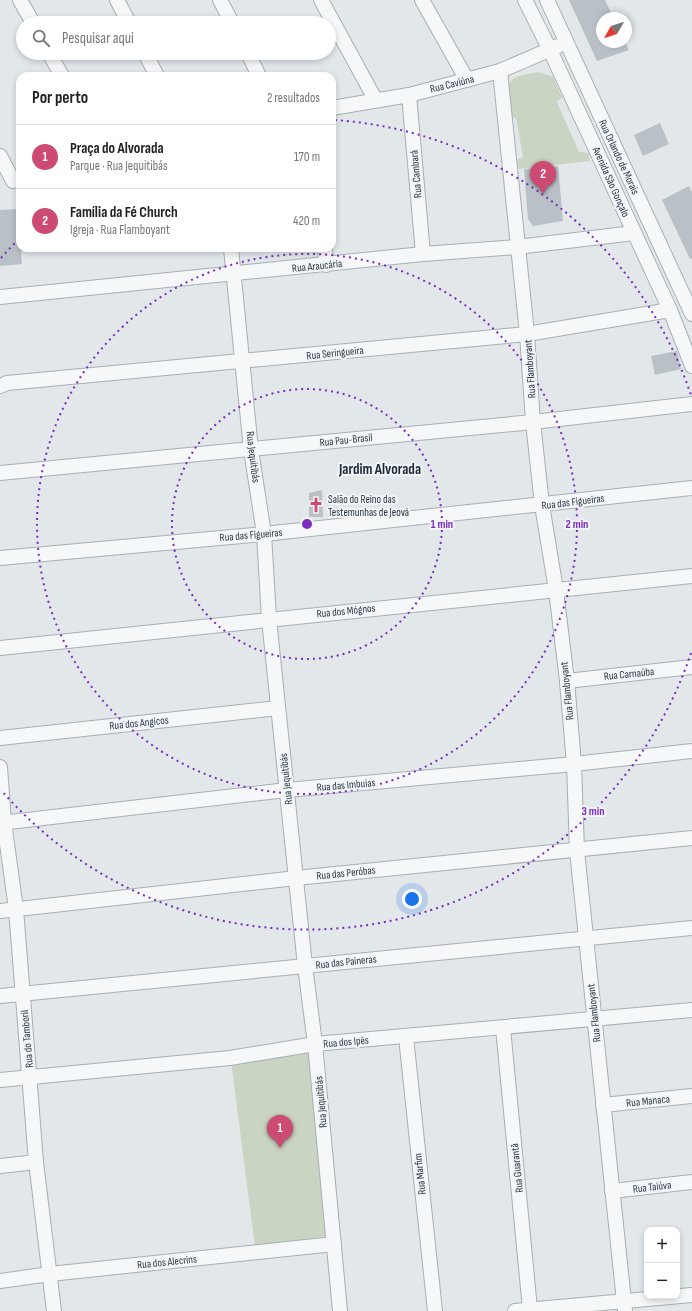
<!DOCTYPE html>
<html lang="pt">
<head>
<meta charset="utf-8">
<style>
  :root { --surface:#fff; --page:#f2f2f2; --text:#222; --muted:#767676; --line:#e0e0e0; --accent:#cd4a73 }
  body { margin:0; font-family:"Sofia Sans Condensed",sans-serif; background:var(--page); color:var(--text) }
  .controls { position:absolute; right:12px; bottom:12px; display:grid; overflow:hidden; border-radius:8px; box-shadow:0 2px 6px #0003 }
  .controls button { width:36px; height:36px; display:grid; place-items:center; padding:0; border:0; border-bottom:1px solid var(--line); background:var(--surface); color:var(--text); font:20px sans-serif }
  .compass { position:absolute; left:596px; top:12px; width:36px; height:36px; border-radius:50%; background:var(--surface); box-shadow:0 2px 6px #0003; rotate:231deg }
  .you { position:absolute; left:412px; top:899px; width:14px; height:14px; margin:-10px; border:3px solid #fff; border-radius:50%; background:#1a73e8; box-shadow:0 0 0 6px #1a73e833 }
  .badge { display:grid; place-items:center; width:26px; height:26px; border-radius:50%; background:var(--accent); color:#fff; font-size:13px; font-weight:700 }
  .pin { position:absolute; translate:-50% -33px; filter:drop-shadow(0 1px 2px #0008) }
  .pin::after { content:''; position:absolute; top:21px; width:14px; height:12px; background:inherit; clip-path:polygon(0 0,100% 0,50% 100%) }
  .list { margin:0; padding:0; list-style:none }
  h2 { display:flex; justify-content:space-between; align-items:center; height:52px; margin:0; padding:0 16px; font-size:17px }
  h2 small { font-size:13px; font-weight:400; color:var(--muted) }
  .list li { display:grid; grid-template-columns:26px 1fr auto; gap:12px; align-items:center; box-sizing:border-box; height:64px; padding:0 16px; border-top:1px solid var(--line) }
  .list b { display:block; font-size:15px; white-space:nowrap }
  .list p { margin:0; font-size:13px; white-space:nowrap; color:var(--muted) }
  .list em { font-size:13px; font-style:normal; color:var(--muted) }
  .icon { flex:none; width:22px; height:22px; fill:none; stroke:currentColor; stroke-width:2; stroke-linecap:round; stroke-linejoin:round }
  .map { position:relative; flex:none; width:692px; height:1311px; overflow:hidden }
  .search { position:absolute; background:var(--surface); box-shadow:0 2px 6px #0003; left:16px; top:16px; width:320px; height:44px; display:flex; align-items:center; gap:10px; box-sizing:border-box; padding:0 14px; border-radius:22px; color:var(--muted); font-size:15px }
  .panel { position:absolute; background:var(--surface); box-shadow:0 2px 6px #0003; left:16px; top:72px; width:320px; height:180px; border-radius:12px }
  .map>svg:first-child { display:block }
</style>
</head>
<body>
<div class="map">
<svg width="692" height="1311" viewBox="0 0 692 1311">
  <rect width="100%" height="100%" fill="#e2e7ea"/>
  <g fill="#cad4c3">
    <path d="M538,72L553,77L562,97L557,102L579,152L588,153L590,161L519,169L517,160L523,157L516,118L509,117C509,107 503,83 516,77C522,74 531,74 538,72Z"/>
    <path d="M309,1052L327,1236L255,1247L231,1061Z"/>
  </g>
  <g fill="#b9c1c7">
    <path d="M569,0H605L614,18H602V42H625L629,50L597,61Z"/>
    <path d="M660,123L669,144L643,156L634,135Z"/>
    <path d="M558,166L563,221L533,226L528,219L524,169Z"/>
    <path d="M689,186L692,192V258L690,259L662,200Z"/>
    <path d="M18,209L20,248H36V250L21,251L22,264L0,266V210Z"/>
    <path d="M677,351L681,369L655,375L651,356Z"/>
    <path d="M322,490L323,517H309V493Z"/>
  </g>
  <g fill="none" stroke-linecap="round" stroke-linejoin="round">
    <g stroke="#a7afb4" stroke-width="16">
      <g id="minor">
        <path d="M20,0L33,23"/>
        <path d="M117,0L129,23"/>
        <path d="M220,0L232,23"/>
        <path d="M321,0L375,99"/>
        <path d="M422,0L467,80"/>
        <path d="M525,0L550,50L670,310L692,366"/>
        <path d="M547,0L692,314"/>
        <path d="M49,53L62,76"/>
        <path d="M145,53L157,76"/>
        <path d="M248,53L259,76"/>
        <path d="M500,71L527,334L533,422L542,505L556,590L567,681L574,764L577,851L625,1311"/>
        <path d="M409,95L423,254"/>
        <path d="M332,108L409,95L500,71L558,46"/>
        <path d="M0,156L13,181"/>
        <path d="M231,248L251,450L264,534L269,619L305,966L315,1044L340,1311"/>
        <path d="M325,248L326,265"/>
        <path d="M0,297L423,254L517,247L634,233"/>
        <path d="M0,386L7,383L527,334L670,310"/>
        <path d="M0,473L533,422L692,404"/>
        <path d="M0,558L264,534L692,488"/>
        <path d="M0,648L692,576"/>
        <path d="M567,681L692,667"/>
        <path d="M0,738L278,708"/>
        <path d="M0,767L4,822L16,909L36,1162L54,1311"/>
        <path d="M0,823L287,790L574,764L692,751"/>
        <path d="M0,911L296,878L692,838"/>
        <path d="M0,996L692,928"/>
        <path d="M503,1028L530,1309"/>
        <path d="M406,1037L435,1311"/>
        <path d="M0,1080L230,1058L315,1044L692,1010"/>
        <path d="M603,1105L692,1096"/>
        <path d="M0,1166L36,1162"/>
        <path d="M612,1191L692,1182"/>
        <path d="M0,1281L50,1274L334,1244"/>
        <path d="M515,1311L692,1295"/>
      </g>
    </g>
    <use href="#minor" stroke="#f5f7f9" stroke-width="14"/>
  </g>
  <g fill="none" stroke="#7b2cbf" stroke-width="2" stroke-dasharray="2 4">
    <circle cx="307" cy="524" r="135"/>
    <circle cx="307" cy="524" r="270"/>
    <path d="M691 653A405 405 0 0 1 1 790M1 258A405 405 0 0 1 18 240M335 120A405 405 0 0 1 691 395"/>
  </g>
  <defs>
    <g id="church-bare" transform="scale(1.2)"><path d="M-1.2-6h2.4v3.5h3.3v2.4h-3.3V6h-2.4V-.1h-3.3v-2.4h3.3Z" fill="#cd4a73" stroke="#f2f5f8" stroke-width="2.5" paint-order="stroke"/></g>
  </defs>
  <g fill-rule="evenodd">
    <use href="#church-bare" x="316" y="505"/>
  </g>
  <g text-anchor="middle" dominant-baseline="central" stroke-width="4" stroke-linejoin="round" paint-order="stroke">
    <g font-size="11" fill="#2a3742" stroke="#f2f5f8">
      <text transform="translate(452 84) rotate(-14)">Rua Caviúna</text>
      <text transform="translate(619 157) rotate(65)">Rua Orlando de Morais</text>
      <text transform="translate(416 174) rotate(-95)">Rua Cambará</text>
      <text transform="translate(611 182) rotate(66)">Avenida São Gonçalo</text>
      <text transform="translate(317 266) rotate(-6)">Rua Araucária</text>
      <text transform="translate(335 353) rotate(-6)">Rua Seringueira</text>
      <text transform="translate(530 369) rotate(-94)">Rua Flamboyant</text>
      <text transform="translate(346 440) rotate(-6)">Rua Pau-Brasil</text>
      <text transform="translate(253 457) rotate(83)">Rua Jequitibás</text>
      <text transform="translate(573 502) rotate(-7)">Rua das Figueiras</text>
      <text transform="translate(251 535) rotate(-5)">Rua das Figueiras</text>
      <text transform="translate(346 611) rotate(-6)">Rua dos Mógnos</text>
      <text transform="translate(629 674) rotate(-6)">Rua Carnaúba</text>
      <text transform="translate(567 691) rotate(-96)">Rua Flamboyant</text>
      <text transform="translate(139 723) rotate(-6)">Rua dos Angicos</text>
      <text transform="translate(286 779) rotate(-96)">Rua Jequitibás</text>
      <text transform="translate(346 785) rotate(-5)">Rua das Imbuias</text>
      <text transform="translate(346 873) rotate(-6)">Rua das Peróbas</text>
      <text transform="translate(346 962) rotate(-6)">Rua das Paineras</text>
      <text transform="translate(594 1013) rotate(-96)">Rua Flamboyant</text>
      <text transform="translate(27 1039) rotate(-95)">Rua do Tamboril</text>
      <text transform="translate(346 1042) rotate(-5)">Rua dos Ipês</text>
      <text transform="translate(648 1101) rotate(-6)">Rua Manaca</text>
      <text transform="translate(321 1102) rotate(-95)">Rua Jequitibás</text>
      <text transform="translate(517 1168) rotate(-96)">Rua Guarantã</text>
      <text transform="translate(420 1174) rotate(-96)">Rua Marfim</text>
      <text transform="translate(652 1187) rotate(-7)">Rua Taiúva</text>
      <text transform="translate(167 1262) rotate(-6)">Rua dos Alecrins</text>
    </g>
    <g font-size="11" fill="#2a3742" stroke="#f2f5f8" text-anchor="start">
      <text x="328" y="499">Salão do Reino das<tspan x="328" dy="13">Testemunhas de Jeová</tspan></text>
    </g>
    <g font-size="15" font-weight="bold" fill="#1c2833" stroke="#f2f5f8">
      <text x="380" y="469">Jardim Alvorada</text>
    </g>
  </g>
  <circle cx="307" cy="524" r="6" fill="#7b2cbf" stroke="#f2f5f8" stroke-width="2"/>
  <g font-size="12" text-anchor="middle" font-weight="bold" fill="#7b2cbf" stroke="#f2f5f8" stroke-width="4" stroke-linejoin="round" paint-order="stroke">
    <text x="442" y="528">1 min</text>
    <text x="577" y="528">2 min</text>
    <text x="593" y="815">3 min</text>
  </g>
</svg>
<div class="controls">
<button>+</button>
<button>−</button>
</div>
<svg class="compass" viewBox="-18 -18 36 36"><path d="M0-13l5 13h-10z" fill="#e53935"/><path d="M0 13l5-13h-10z" fill="#767676"/></svg>
<div class="you"></div>
<div class="pin badge" style="left:280px;top:1148px">1</div>
<div class="pin badge" style="left:543px;top:194px">2</div>
<div class="search"><svg class="icon" aria-label="search" viewBox="0 0 24 24"><circle cx="10" cy="10" r="6"/><path d="M15 15l6 6"/></svg>Pesquisar aqui</div>
<section class="panel">
<h2>Por perto<small>2 resultados</small></h2>
<ul class="list">
<li><span class="badge">1</span><div><b>Praça do Alvorada</b><p>Parque · Rua Jequitibás</p></div><em>170 m</em></li>
<li><span class="badge">2</span><div><b>Família da Fé Church</b><p>Igreja · Rua Flamboyant</p></div><em>420 m</em></li>
</ul>
</section>
</div>
</body>
</html>
